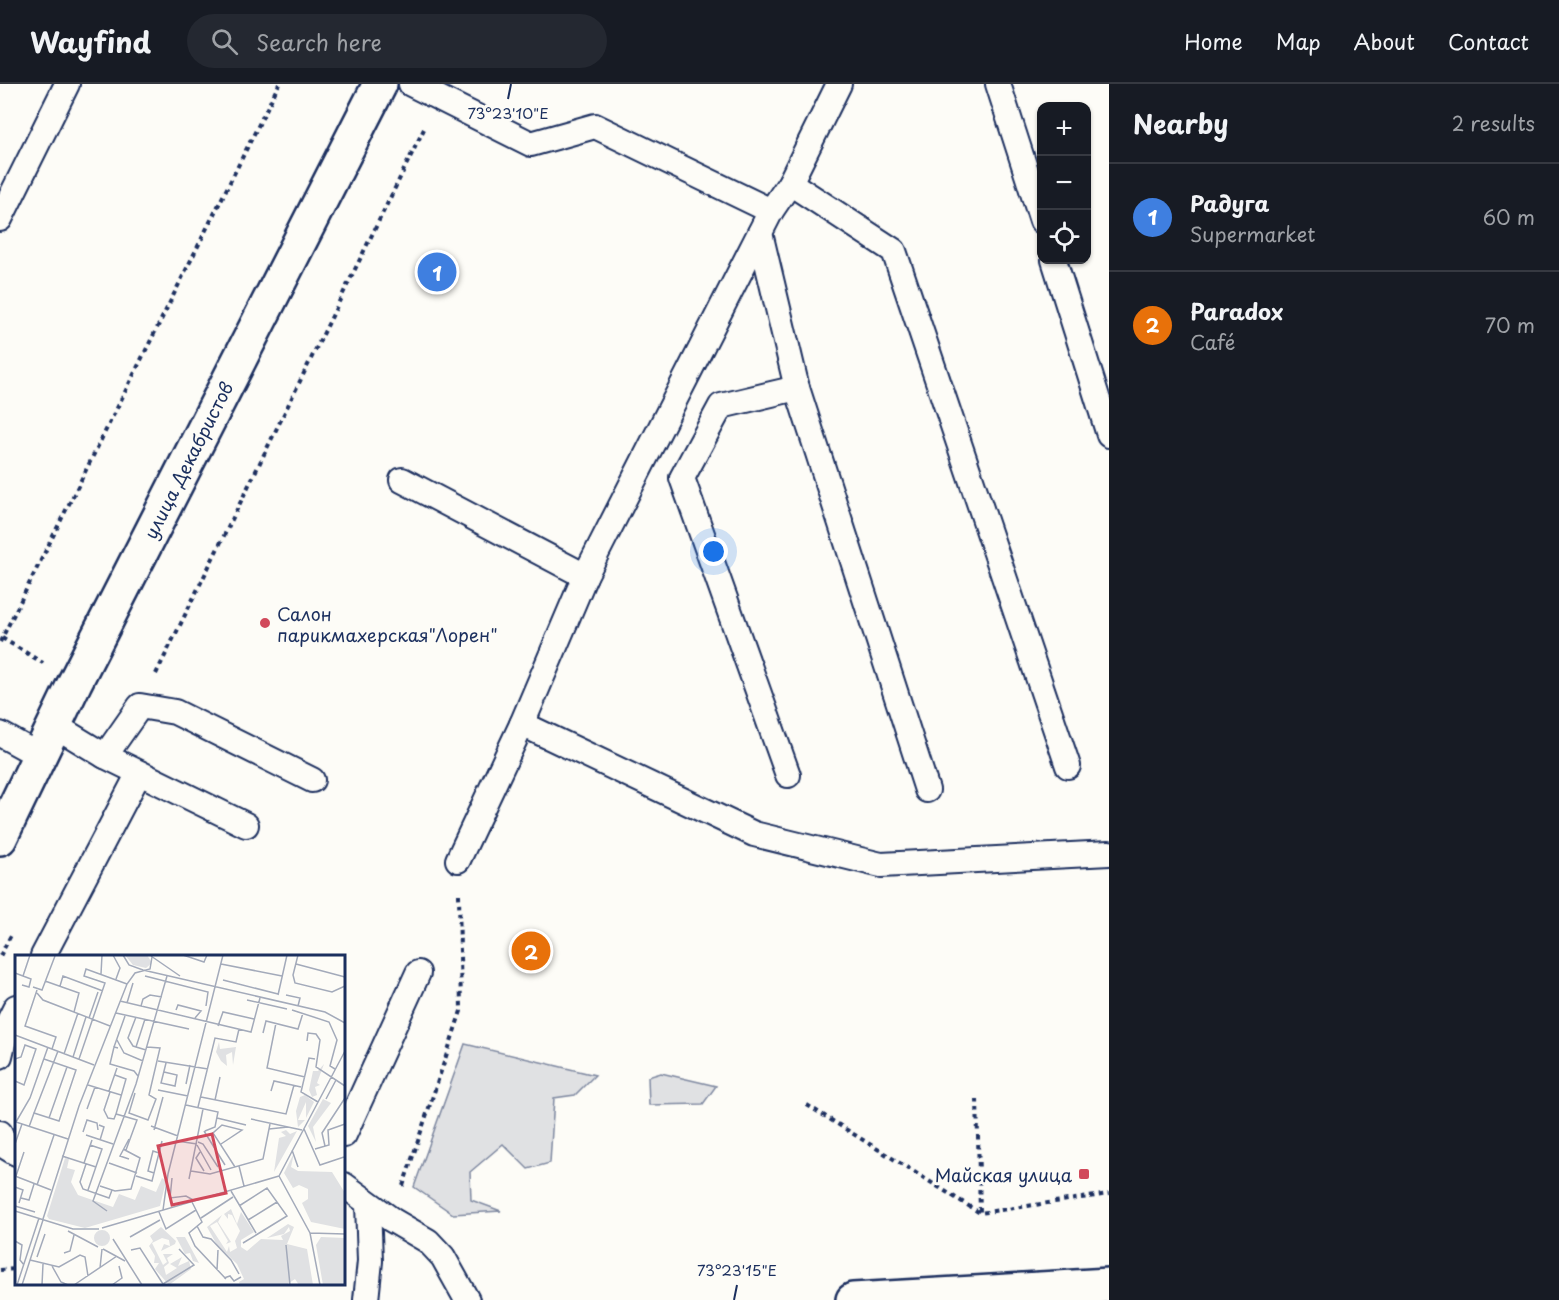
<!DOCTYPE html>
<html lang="en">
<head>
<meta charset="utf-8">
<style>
  :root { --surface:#171b24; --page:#242831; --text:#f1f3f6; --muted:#9ea1a6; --line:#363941; --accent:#d1495b }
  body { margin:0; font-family:"Playpen Sans",sans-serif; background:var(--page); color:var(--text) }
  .controls { position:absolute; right:18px; top:18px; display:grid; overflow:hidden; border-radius:12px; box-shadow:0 2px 4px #0004 }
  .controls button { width:54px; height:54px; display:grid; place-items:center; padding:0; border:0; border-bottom:2px solid var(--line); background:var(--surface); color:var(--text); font:30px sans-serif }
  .you { position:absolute; left:714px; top:468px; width:21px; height:21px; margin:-15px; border:4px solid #fff; border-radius:50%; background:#1a73e8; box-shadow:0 0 0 9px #1a73e833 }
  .badge { display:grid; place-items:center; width:39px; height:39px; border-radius:50%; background:var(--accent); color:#fff; font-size:20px; font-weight:700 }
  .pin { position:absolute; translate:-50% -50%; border:3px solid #fff; box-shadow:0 2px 6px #0006 }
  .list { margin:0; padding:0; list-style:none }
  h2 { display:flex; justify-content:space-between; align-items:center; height:78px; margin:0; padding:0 24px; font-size:26px }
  h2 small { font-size:20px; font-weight:400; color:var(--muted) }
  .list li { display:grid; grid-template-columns:39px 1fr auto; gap:18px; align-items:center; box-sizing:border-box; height:108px; padding:0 24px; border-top:2px solid var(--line) }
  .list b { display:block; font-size:22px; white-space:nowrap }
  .list p { margin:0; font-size:20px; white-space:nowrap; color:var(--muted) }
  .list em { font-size:20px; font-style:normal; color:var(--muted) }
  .icon { flex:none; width:33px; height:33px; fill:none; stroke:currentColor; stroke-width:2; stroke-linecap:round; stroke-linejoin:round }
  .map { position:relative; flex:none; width:1109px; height:1216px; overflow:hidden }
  header { display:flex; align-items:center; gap:36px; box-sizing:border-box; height:84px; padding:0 30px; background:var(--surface); border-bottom:2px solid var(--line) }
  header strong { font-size:28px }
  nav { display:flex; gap:33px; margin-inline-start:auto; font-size:21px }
  .search { width:420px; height:54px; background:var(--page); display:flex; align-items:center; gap:15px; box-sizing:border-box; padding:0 21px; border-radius:33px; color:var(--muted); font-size:22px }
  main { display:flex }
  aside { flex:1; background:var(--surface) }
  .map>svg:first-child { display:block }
</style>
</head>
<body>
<header>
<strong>Wayfind</strong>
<div class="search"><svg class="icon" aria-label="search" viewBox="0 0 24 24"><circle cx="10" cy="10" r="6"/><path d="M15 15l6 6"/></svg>Search here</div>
<nav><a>Home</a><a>Map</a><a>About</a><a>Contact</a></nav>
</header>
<main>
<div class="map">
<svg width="1109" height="1216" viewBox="0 0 1109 1216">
  <rect width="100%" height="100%" fill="#fdfcf7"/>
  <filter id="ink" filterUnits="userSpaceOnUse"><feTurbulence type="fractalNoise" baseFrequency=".0167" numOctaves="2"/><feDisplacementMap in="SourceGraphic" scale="12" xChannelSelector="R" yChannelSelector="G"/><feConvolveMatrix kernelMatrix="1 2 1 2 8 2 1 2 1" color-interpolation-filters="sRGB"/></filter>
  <g filter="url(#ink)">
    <g fill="#e0e1e3" stroke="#7e88a0" stroke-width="1.5">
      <path d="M465,960L595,991L575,1011L554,1014L550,1079L528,1085L503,1060L470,1088L471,1116L501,1127L453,1130L414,1103Z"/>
      <path d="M661,989L716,1002L703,1020L649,1021L648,993Z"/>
    </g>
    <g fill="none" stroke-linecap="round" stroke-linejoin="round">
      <g stroke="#1b2f5e" stroke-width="28">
        <g id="service">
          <path d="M411,0L531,60L595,42L771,127"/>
          <path d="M998,0L1042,137"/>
          <path d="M790,99L894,167L1068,682"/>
          <path d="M0,135L67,0"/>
          <path d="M760,149L797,304L927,706"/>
          <path d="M1054,176L1109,351"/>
          <path d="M402,396L585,492"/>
          <path d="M522,640L754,750L881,781L1109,769"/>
          <path d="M54,641L105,672L246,741"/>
          <path d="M0,650L40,672"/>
          <path d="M105,672L140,622L175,628L312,696"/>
          <path d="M788,691L682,394L721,322L797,304"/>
          <path d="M458,776L522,640L585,492L771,127L790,99L839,0"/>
          <path d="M43,872L139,689"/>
          <path d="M0,972L8,939L16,923"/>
          <path d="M0,1049L6,1063L16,1069"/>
          <path d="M344,1051L418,889"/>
          <path d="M344,1101L392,1136L428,1157L443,1173L467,1216"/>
          <path d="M366,1216L370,1177L368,1120"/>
        </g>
      </g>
      <g stroke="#1b2f5e" stroke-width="38">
        <path id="tertiary" d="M0,754L75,598L380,0"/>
      </g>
      <g stroke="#1b2f5e" stroke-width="38">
        <path id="secondary" d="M853,1216L1109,1201"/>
      </g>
      <g stroke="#1b2f5e" stroke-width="4" stroke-dasharray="4.5 4.5" stroke-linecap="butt">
        <path d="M2,554L43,579"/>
        <path d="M0,558L279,0"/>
        <path d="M156,590L424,45"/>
        <path d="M0,872L11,851"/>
        <path d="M977,1015L980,1128"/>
        <path d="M807,1021L980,1129L1109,1110"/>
        <path d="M403,1102L461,927L459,810"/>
        <path d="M0,1186L16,1185"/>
      </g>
      <use href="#service" stroke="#fdfcf7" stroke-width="24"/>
      <use href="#tertiary" stroke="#fdfcf7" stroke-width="33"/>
      <use href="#secondary" stroke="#fdfcf7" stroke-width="33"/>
    </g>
  </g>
  <path fill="none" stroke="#1b2f5e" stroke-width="2" d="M508,15L511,0M734,1216L737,1201"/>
  <g fill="#d1495b" stroke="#fdfcf7" stroke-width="2">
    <circle cx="265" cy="539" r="6"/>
    <rect x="1078" y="1084" width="12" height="12" rx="3"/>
  </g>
  <g text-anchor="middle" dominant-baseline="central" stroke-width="6" stroke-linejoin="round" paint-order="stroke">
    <g font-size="18" fill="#1b2f5e" stroke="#fdfcf7">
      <text transform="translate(188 376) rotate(-63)">улица Декабристов</text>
    </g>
    <g font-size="18" fill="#1b2f5e" stroke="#fdfcf7" text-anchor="start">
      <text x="277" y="529">Салон<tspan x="277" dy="21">парикмахерская"Лорен"</tspan></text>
      <text x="1072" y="1090" text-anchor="end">Майская улица</text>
    </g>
  </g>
  <g transform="translate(15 871)">
    <rect width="330" height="330" fill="#fdfcf7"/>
    <path d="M110,0H132L137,8L131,13L118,10ZM204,87L205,94L221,92L218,110L217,97L211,100L212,111L206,106L201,97ZM309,109L302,128L305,130L300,132L302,140L297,142L294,135L298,116H303ZM290,140L299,147L291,163V147L283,165H290L283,172L281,156L285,142ZM308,144L316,148L298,172L301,187L293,171ZM271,175L275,179L282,176L259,217L264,183L271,181L266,177ZM279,198L276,212L283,216L317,217L330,238V274L296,267L287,248L293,244V234L284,230L278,233L269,218ZM50,203L54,204L52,213L60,215L56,227L63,240L98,252L104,239L120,245L126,231L141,237L147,223L151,226L145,251L70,273L34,264L32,261ZM216,254L222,269L226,257L239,277L226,285V292L232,296L246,284L268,285L266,281L275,276L274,272L269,279L252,283L273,269L279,272L272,289L292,294L298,330H284L280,324L271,330H225L224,327L229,324L222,309L202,290L192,272L207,260L203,267L216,287L211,289L213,286L202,267L195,271L212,297L214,291L215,297L222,293L220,286L225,276L217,260L213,259V264L209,259ZM146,272L161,286L160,289L146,296L149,289L155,291L154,285L147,283L137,288L148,310L152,307L148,299H158L152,303L154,308L149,312L151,320L162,313L155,309L167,302L163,311L174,306L176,314L154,330L140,314L144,308H139L140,301L134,291L138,286L135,281ZM79 283a8 8 0 1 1 16 0a8 8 0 1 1-16 0ZM161,282H170L184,308L178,306L175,298L170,299ZM306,282L330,283V330H308L301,290Z" fill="#e0e1e3"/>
    <path fill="none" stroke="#a3aaba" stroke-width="1.5" d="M98,0L105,13L101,24M108,0L114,10L128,15L310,57L330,68M168,0L189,7L192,0M283,0L278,20L280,28L317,37L330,31M136,1L165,21M206,9L267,21M281,9L330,22M0,18L16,24L14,32L7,30M86,19L87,0M8,21L15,0M130,21L193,37L191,51M208,25L263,39M30,26L64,38L59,57M45,31L48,21L88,36M18,32L27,35L40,1M22,35L10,71L41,82L37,94M22,38L28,45L95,71M263,40L272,0M271,40L285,43L283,51M232,45L272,54M105,46L236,77L245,43M112,48L118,28M126,51L128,44L135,40L147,42M161,55L163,50L186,56L180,63M277,55L314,67L322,85L315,111L320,114M101,58L174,74M121,62L113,83L118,91L131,95M74,63L83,37M261,68L252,113L290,122M203,71L208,57L239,64M248,78L251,66L283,74L288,58M0,80L79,110M102,85L109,98L128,106M292,86L293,78L301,79L305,85L301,112L330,131M99,92L95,109L119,116L123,121M121,92L130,64M103,93L99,92L110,61M49,99L63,58M58,102L71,62M0,104L6,102L10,90L21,94L9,130L0,126M64,104L90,28L69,21L71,14L112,29M300,104L294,103L286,137L303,147M143,106L193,114M149,117L162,120L160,131L146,128L151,108M100,120L111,124L101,159M171,129L175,110M73,130L106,140M143,135L173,141M94,136L102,113M256,136L259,126L286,132M95,137L89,155L93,163L99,164L101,159L122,165L111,195M120,138L114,158L133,165L141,144L134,140L145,93L132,92M186,142L271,159L279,130M311,144L321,125M200,145L205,122M171,150L203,157L200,172L190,176M183,152L200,83L221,87L224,74M72,154L80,132M19,158L43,96M34,163L52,112M202,163L231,170M236,164L287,175M1,167L15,143L33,92M1,167L53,184M84,170L89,172L85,185M136,171L163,181M14,172L19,158L44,166L61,115L29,104M254,174L273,172M289,174L305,210L329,202M139,175L148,142M189,176L210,210M68,177L72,165L82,168L83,175M71,180L98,189M162,186L182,189M183,187L188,189L203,212M0,189L7,169M206,189L227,175L207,170L198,178L220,212M182,190L196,215M310,191L307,178L330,143M300,194L314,190L313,175L330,169M277,195L283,212M185,197L181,203L189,216M47,201L81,212M114,204L105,201L114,184M69,208L77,185M94,208L122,218M71,209L65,227L68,234L94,243L97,235M224,211L229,231M176,216L195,219L248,204L255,169M139,218L133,216L138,196L144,198M0,221L36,235M1,221L9,197M121,221L137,226L147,186M264,221L330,96M264,221L295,278L305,330M157,223L155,243L171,241L180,246M174,224L188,154M22,230L39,180M85,231L100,236L116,234L125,203L108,194M0,232L8,235L4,248M73,235L87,194L75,190M216,236L241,278M6,243L14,245L19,229M177,247L187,267L174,278L180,291L211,324M0,251L20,257M224,251L252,233L272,261L228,288M148,255L153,219L208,0M0,256L58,274H84M92,256L78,246L121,129L152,21M144,257L151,274L181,255M186,263L218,242M28,264L64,151L112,29L120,18L135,14L137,2M233,265L262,247M182,271L188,282L196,284L216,305L224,319M87,273L264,221M53,276L83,292M295,278L330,279M115,282L145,265M98,284L127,330M0,286L7,290L5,305L9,310M271,290L275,330M88,294L110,306M116,295L125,293L148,329M49,298L55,296L59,280M22,302L30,279M15,305L44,312L65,300L70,302L73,321M37,311L46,327L53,330M85,313L87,294M202,315L203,295M209,323L215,321L219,326L226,322M148,329L179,310L164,294M2,330L24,263M7,330L28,265M27,330L28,309M59,330L102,301M97,330L107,323L104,311"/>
    <path fill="#d1495b" fill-opacity="0.15" stroke="#d1495b" stroke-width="3" d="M197,179L211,238L157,250L143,191Z"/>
    <rect width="330" height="330" fill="none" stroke="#1b2f5e" stroke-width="3"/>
  </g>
  <g font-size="15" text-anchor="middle" fill="#1b2f5e" stroke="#fdfcf7" stroke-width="6" stroke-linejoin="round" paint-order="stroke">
    <text x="508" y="35">73°23'10"E</text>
    <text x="737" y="1192">73°23'15"E</text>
  </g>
</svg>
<div class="controls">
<button>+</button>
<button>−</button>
<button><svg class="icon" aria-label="locate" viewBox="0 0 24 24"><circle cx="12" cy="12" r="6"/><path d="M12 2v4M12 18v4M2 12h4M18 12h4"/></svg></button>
</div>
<div class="you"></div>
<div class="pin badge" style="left:437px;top:188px;background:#3f7fe0">1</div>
<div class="pin badge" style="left:531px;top:867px;background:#e8710a">2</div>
</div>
<aside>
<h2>Nearby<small>2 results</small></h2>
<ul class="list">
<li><span class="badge" style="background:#3f7fe0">1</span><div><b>Радуга</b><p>Supermarket</p></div><em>60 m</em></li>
<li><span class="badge" style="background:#e8710a">2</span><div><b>Paradox</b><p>Café</p></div><em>70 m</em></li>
</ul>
</aside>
</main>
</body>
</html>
